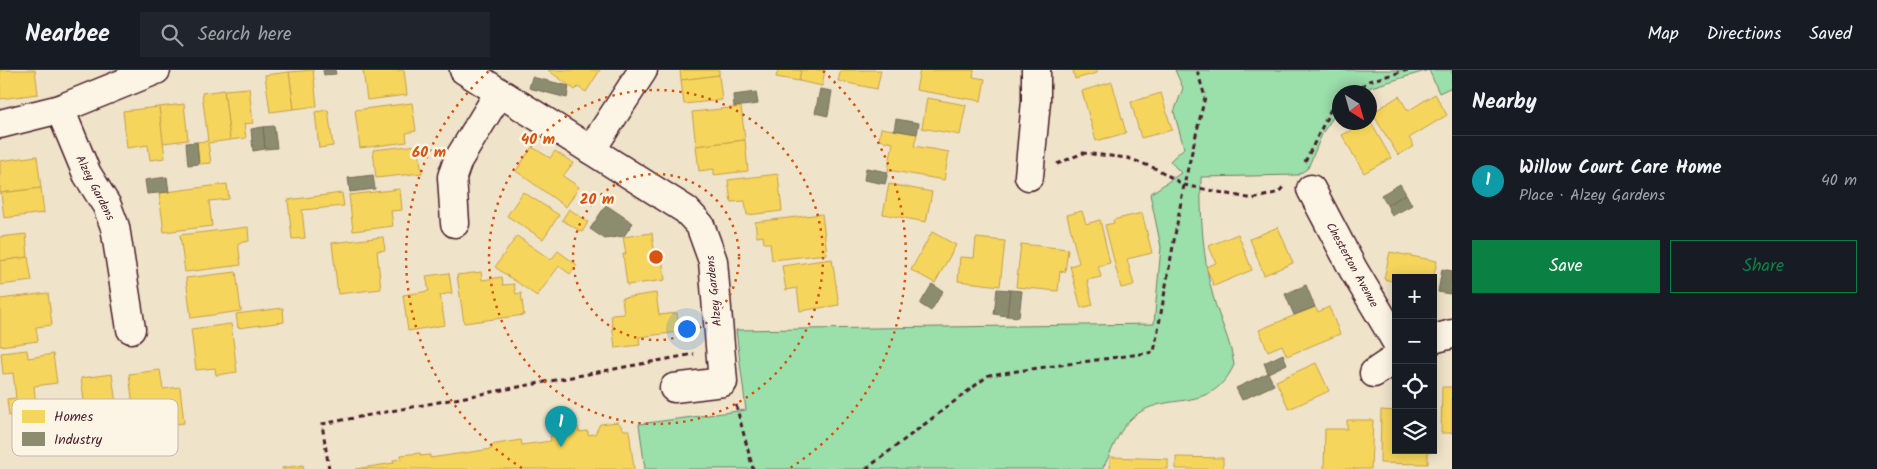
<!DOCTYPE html>
<html lang="en">
<head>
<meta charset="utf-8">
<style>
  :root { --surface:#171b24; --page:#20242c; --text:#f1f3f6; --muted:#9ea1a6; --line:#363941; --accent:#0b8043 }
  body { margin:0; font-family:Kalam,sans-serif; background:var(--page); color:var(--text) }
  .controls { position:absolute; right:15px; bottom:15px; display:grid; overflow:hidden; border-radius:0px; box-shadow:0 2px 12px #0003 }
  .controls button { width:45px; height:45px; display:grid; place-items:center; padding:0; border:0; border-bottom:1px solid var(--line); background:var(--surface); color:var(--text); font:25px sans-serif }
  .compass { position:absolute; left:1332px; top:15px; width:45px; height:45px; border-radius:50%; background:var(--surface); box-shadow:0 2px 12px #0003; rotate:143deg }
  .you { position:absolute; left:686px; top:258px; width:18px; height:18px; margin:-12px; border:4px solid #fff; border-radius:50%; background:#1a73e8; box-shadow:0 0 0 8px #1a73e833 }
  .badge { display:grid; place-items:center; width:32px; height:32px; border-radius:50%; background:var(--accent); color:#fff; font-size:16px; font-weight:700 }
  .pin { position:absolute; translate:-50% -41px; filter:drop-shadow(0 1px 2px #0008) }
  .pin::after { content:''; position:absolute; top:26px; width:18px; height:15px; background:inherit; clip-path:polygon(0 0,100% 0,50% 100%) }
  .list { margin:0; padding:0; list-style:none }
  h2 { display:flex; justify-content:space-between; align-items:center; height:65px; margin:0; padding:0 20px; font-size:21px }
  h2 small { font-size:16px; font-weight:400; color:var(--muted) }
  .list li { display:grid; grid-template-columns:32px 1fr auto; gap:15px; align-items:center; box-sizing:border-box; height:90px; padding:0 20px; border-top:1px solid var(--line) }
  .list b { display:block; font-size:19px; white-space:nowrap }
  .list p { margin:0; font-size:16px; white-space:nowrap; color:var(--muted) }
  .list em { font-size:16px; font-style:normal; color:var(--muted) }
  .actions { display:flex; gap:10px; padding:15px 20px }
  .actions a { flex:1; padding:11px 0; border:1px solid var(--accent); border-radius:0px; text-align:center; font-size:18px; color:var(--accent) }
  .actions .main { background:var(--accent); color:#fff }
  .icon { flex:none; width:28px; height:28px; fill:none; stroke:currentColor; stroke-width:2; stroke-linecap:round; stroke-linejoin:round }
  .map { position:relative; flex:none; width:1452px; height:399px; overflow:hidden }
  header { display:flex; align-items:center; gap:30px; box-sizing:border-box; height:70px; padding:0 25px; background:var(--surface); border-bottom:1px solid var(--line) }
  header strong { font-size:24px }
  nav { display:flex; gap:28px; margin-inline-start:auto; font-size:18px }
  .search { width:350px; height:45px; background:var(--page); display:flex; align-items:center; gap:12px; box-sizing:border-box; padding:0 18px; border-radius:0px; color:var(--muted); font-size:19px }
  main { display:flex }
  aside { flex:1; background:var(--surface) }
  .map>svg:first-child { display:block }
</style>
</head>
<body>
<header>
<strong>Nearbee</strong>
<div class="search"><svg class="icon" aria-label="search" viewBox="0 0 24 24"><circle cx="10" cy="10" r="6"/><path d="M15 15l6 6"/></svg>Search here</div>
<nav><a>Map</a><a>Directions</a><a>Saved</a></nav>
</header>
<main>
<div class="map">
<svg width="1452" height="399" viewBox="0 0 1452 399">
  <rect width="100%" height="100%" fill="#efe3c9"/>
  <filter id="ink" filterUnits="userSpaceOnUse"><feTurbulence type="fractalNoise" baseFrequency=".02" numOctaves="2"/><feDisplacementMap in="SourceGraphic" scale="10" xChannelSelector="R" yChannelSelector="G"/><feConvolveMatrix kernelMatrix="1 2 1 2 8 2 1 2 1" color-interpolation-filters="sRGB"/></filter>
  <g filter="url(#ink)">
    <g fill="#9bdfab" stroke="#727f6b">
      <path d="M1175,0H1429L1371,17L1361,22H1340L1339,39L1323,62L1308,98L1298,105L1201,107C1200,142 1203,192 1213,226C1219,249 1231,271 1234,295C1209,349 1162,316 1128,352C1116,365 1111,385 1102,399H645L639,354L746,340L736,260L1154,254L1161,177L1150,124L1181,103L1170,91L1184,78L1174,42L1183,18Z"/>
      <path d="M1429,0H1452V17L1439,23Z"/>
    </g>
    <g fill="#f6d55c" stroke="#c29e4d">
      <path d="M0,0H35L38,24L0,29Z"/>
      <path d="M313,0L317,36L294,39L289,2Z"/>
      <path d="M363,0H404L407,25L367,30Z"/>
      <path d="M548,0H600L586,22L578,17L575,20Z"/>
      <path d="M680,0H719V5L681,10Z"/>
      <path d="M778,0H801L799,11L776,7Z"/>
      <path d="M801,0H825L822,16L799,11Z"/>
      <path d="M841,0H881L877,19L838,11Z"/>
      <path d="M920,0H974L973,7L985,9L981,31L916,20Z"/>
      <path d="M1073,0H1097V3L1075,9Z"/>
      <path d="M289,2L294,39L270,42L265,5Z"/>
      <path d="M719,5L722,30L684,34L681,10Z"/>
      <path d="M1112,12L1126,63L1096,71L1082,21Z"/>
      <path d="M249,18L253,53L244,54L246,68L230,70L224,20Z"/>
      <path d="M224,20L230,70L208,73L211,93L199,94L197,72L208,71L202,23Z"/>
      <path d="M1161,23L1172,60L1141,68L1131,32Z"/>
      <path d="M1435,24L1447,45L1409,68L1414,76L1398,85L1372,43L1399,26L1408,41Z"/>
      <path d="M927,28L966,35L960,65L922,58Z"/>
      <path d="M412,33L416,61L406,63L407,72L360,78L355,40Z"/>
      <path d="M184,34L188,70L163,73L159,37Z"/>
      <path d="M159,37L165,88L150,90L148,75L127,78L123,41Z"/>
      <path d="M741,37L745,70L696,76L692,42Z"/>
      <path d="M328,40L333,76L319,78L315,42Z"/>
      <path d="M1370,51L1391,88L1364,103L1342,65Z"/>
      <path d="M881,58L917,64L914,76L949,82L944,110L888,100L893,73L879,70Z"/>
      <path d="M745,70L748,101L714,105V99L699,101L696,76Z"/>
      <path d="M418,75L422,103L376,108L373,80Z"/>
      <path d="M532,77L550,88L555,81L573,93L563,106L579,117L566,137L516,101Z"/>
      <path d="M37,86L41,118L0,123V91Z"/>
      <path d="M778,104L782,141L747,145L745,131L731,132L728,110Z"/>
      <path d="M227,114L229,129L209,131L212,156L164,162L159,123Z"/>
      <path d="M889,114L932,122L926,152L883,144Z"/>
      <path d="M41,118L44,143L4,148L1,123Z"/>
      <path d="M400,119L402,140L391,141L393,156L353,161L349,125Z"/>
      <path d="M523,122L559,145L543,169L507,146Z"/>
      <path d="M342,123L344,136L302,140L305,168L292,169L288,130Z"/>
      <path d="M569,139L588,152L582,162L562,150Z"/>
      <path d="M1082,141L1086,154L1100,150L1110,193L1098,196L1101,207L1087,210L1093,235L1081,238L1070,196L1079,193L1067,145Z"/>
      <path d="M1142,143L1152,183L1127,189L1134,215L1121,218L1105,155L1114,153L1113,150Z"/>
      <path d="M822,144L827,184L772,190L770,173H764L763,166L757,167L755,152Z"/>
      <path d="M248,157L249,171L238,173L241,195L185,202L180,165Z"/>
      <path d="M1278,157L1293,193L1264,205L1250,169Z"/>
      <path d="M932,162L956,175L935,213L911,200Z"/>
      <path d="M652,163L654,180L661,179L665,210L627,215L623,184H626L623,167Z"/>
      <path d="M26,164L28,187L0,191V167Z"/>
      <path d="M1238,164L1252,200L1214,216L1206,197L1216,193L1209,176Z"/>
      <path d="M517,166L551,190L558,181L577,195L570,204L559,196L537,226L495,197Z"/>
      <path d="M383,167L385,180L377,181L381,219L338,224L332,173Z"/>
      <path d="M976,168L1005,171L1000,216L958,211L960,187L974,188Z"/>
      <path d="M1021,174L1068,179L1065,202L1060,201L1058,221L1016,217Z"/>
      <path d="M1390,182L1437,191L1433,209L1396,208V212L1384,209Z"/>
      <path d="M28,187L32,211L0,215V191Z"/>
      <path d="M832,189L839,235L800,241L797,218L786,220L782,196Z"/>
      <path d="M236,202L241,241L191,248L186,208Z"/>
      <path d="M481,202L482,210L502,207L503,215L514,214L516,224L521,223L524,245L464,253L457,205Z"/>
      <path d="M449,203L452,223L440,225L445,255L408,261L403,225L429,221L426,206Z"/>
      <path d="M48,223L52,255L36,257L38,271L0,276V229Z"/>
      <path d="M656,223L659,245L677,243L679,262L639,267L640,275L615,278L611,245L624,244L622,228Z"/>
      <path d="M1315,237L1318,242L1329,237L1340,264L1287,286L1282,275L1268,281L1259,260Z"/>
      <path d="M283,238L284,252L238,258L236,244Z"/>
      <path d="M231,254L237,302L216,305L215,298L196,300L191,259Z"/>
      <path d="M27,280L28,288L53,284L57,313L34,316L36,337L23,339L24,345L9,346L7,329L16,328L13,303L3,304L1,283Z"/>
      <path d="M1316,293L1329,321L1289,339L1276,311Z"/>
      <path d="M160,300L163,319L180,317L184,353L136,359L129,304Z"/>
      <path d="M112,304L120,364L89,368L81,308Z"/>
      <path d="M1442,317H1452V363H1441Z"/>
      <path d="M1381,340L1396,341V380H1428V394L1380,393Z"/>
      <path d="M1347,350H1373L1371,399H1324L1325,359H1347Z"/>
      <path d="M618,352L624,360H629L634,399H355L394,393L393,390L401,389V385L420,383L421,386L430,385V388L492,379L491,375L521,370L522,375L551,371L550,366L560,365L559,360L578,357L579,362L588,361V365L595,364L600,354Z"/>
      <path d="M1110,387L1168,389V399H1110Z"/>
      <path d="M1176,387L1223,388V399H1176Z"/>
      <path d="M303,395L304,399H282V398Z"/>
    </g>
    <g fill="#8c8c6e" stroke="#786b5a">
      <path d="M323,0H335L336,4L324,5Z"/>
      <path d="M532,7L569,16L567,28L529,18Z"/>
      <path d="M820,19L832,21L828,46L815,43Z"/>
      <path d="M756,22L758,34L734,37L733,25Z"/>
      <path d="M896,49L919,53L917,64L894,60Z"/>
      <path d="M274,56L277,78L265,79L263,57Z"/>
      <path d="M263,57L265,79L253,81L251,59Z"/>
      <path d="M197,72L199,94L188,95L186,73Z"/>
      <path d="M866,98L888,102L885,114L864,110Z"/>
      <path d="M373,105L375,119L350,122L348,108Z"/>
      <path d="M167,107L169,122L147,124L145,110Z"/>
      <path d="M1400,114L1406,124L1387,135L1381,125Z"/>
      <path d="M1406,124L1412,135L1392,146L1387,135Z"/>
      <path d="M606,135L633,153L624,166L605,169L590,159Z"/>
      <path d="M1442,199L1452,201L1450,224L1438,222Z"/>
      <path d="M932,214L943,221L931,241L920,234Z"/>
      <path d="M1306,215L1315,237L1294,245L1285,224Z"/>
      <path d="M997,219L1010,220L1007,246L994,244Z"/>
      <path d="M1010,220L1022,221L1019,247L1007,246Z"/>
      <path d="M1283,284L1287,294L1268,303L1264,293Z"/>
      <path d="M1268,303L1274,315L1242,330L1236,318Z"/>
    </g>
    <g fill="none" stroke-linecap="round" stroke-linejoin="round">
      <g stroke="#4a1f2b" stroke-width="31">
        <g id="minor">
          <path d="M464,0L686,140L700,155L713,191L723,312L674,318"/>
          <path d="M60,39L156,0"/>
          <path d="M0,54L60,39L87,104L107,136L115,157L131,259"/>
          <path d="M591,80L643,0"/>
          <path d="M1029,106L1036,31V0"/>
          <path d="M1311,119L1353,199L1396,271"/>
          <path d="M455,153L452,107L458,90L499,23"/>
          <path d="M1433,269L1452,264"/>
          <path d="M1374,303L1396,288"/>
        </g>
      </g>
      <g stroke="#4a1f2b" stroke-width="3" stroke-dasharray="5 4" stroke-linecap="butt">
        <path d="M1354,22L1369,11L1408,0"/>
        <path d="M1305,92L1331,39L1340,33"/>
        <path d="M1057,94L1083,83L1128,88L1157,99L1184,115L1253,129L1279,122L1283,117"/>
        <path d="M736,335L753,399"/>
        <path d="M329,399L322,354L694,284"/>
        <path d="M866,399L989,305L1154,282L1184,115L1205,27L1197,0"/>
      </g>
      <use href="#minor" stroke="#fcf5e5" stroke-width="28"/>
    </g>
  </g>
  <g fill="none" stroke="#d8530f" stroke-width="2.5" stroke-dasharray="2.5 5">
    <circle cx="656" cy="187" r="83"/>
    <circle cx="656" cy="187" r="167"/>
    <path d="M522 398A250 250 0 0 1 489 1M823 1A250 250 0 0 1 790 398"/>
  </g>
  <g text-anchor="middle" dominant-baseline="central" stroke-width="5" stroke-linejoin="round" paint-order="stroke">
    <g font-size="12" fill="#4a1f2b" stroke="#fcf5e5">
      <text transform="translate(95 118) rotate(63)">Alzey Gardens</text>
      <text transform="translate(1352 195) rotate(61)">Chesterton Avenue</text>
      <text transform="translate(714 221) rotate(-96)">Alzey Gardens</text>
    </g>
  </g>
  <rect x="12" y="329" width="166" height="57" rx="8" fill="#fcf5e5" stroke="#c7b5ad" stroke-width="1"/>
  <rect x="22" y="340" width="23" height="13" fill="#f6d55c"/>
  <rect x="22" y="362" width="23" height="14" fill="#8c8c6e"/>
  <g font-size="14" fill="#4a1f2b">
    <text x="54" y="351">Homes</text>
    <text x="54" y="374">Industry</text>
  </g>
  <circle cx="656" cy="187" r="8" fill="#d8530f" stroke="#fcf5e5" stroke-width="2.5"/>
  <g font-size="15" text-anchor="middle" font-weight="bold" fill="#d8530f" stroke="#fcf5e5" stroke-width="5" stroke-linejoin="round" paint-order="stroke">
    <text x="538" y="74">40 m</text>
    <text x="429" y="87">60 m</text>
    <text x="597" y="134">20 m</text>
  </g>
</svg>
<div class="controls">
<button>+</button>
<button>−</button>
<button><svg class="icon" aria-label="locate" viewBox="0 0 24 24"><circle cx="12" cy="12" r="6"/><path d="M12 2v4M12 18v4M2 12h4M18 12h4"/></svg></button>
<button><svg class="icon" aria-label="layers" viewBox="0 0 24 24"><path d="M12 4l9 5-9 5-9-5zM3 14l9 5 9-5"/></svg></button>
</div>
<svg class="compass" viewBox="-18 -18 36 36"><path d="M0-13l5 13h-10z" fill="#e53935"/><path d="M0 13l5-13h-10z" fill="#9ea1a6"/></svg>
<div class="you"></div>
<div class="pin badge" style="left:561px;top:377px;background:#0f9aa8">1</div>
</div>
<aside>
<h2>Nearby<small></small></h2>
<ul class="list">
<li><span class="badge" style="background:#0f9aa8">1</span><div><b>Willow Court Care Home</b><p>Place · Alzey Gardens</p></div><em>40 m</em></li>
</ul>
<div class="actions"><a class="main">Save</a><a>Share</a></div>
</aside>
</main>
</body>
</html>
